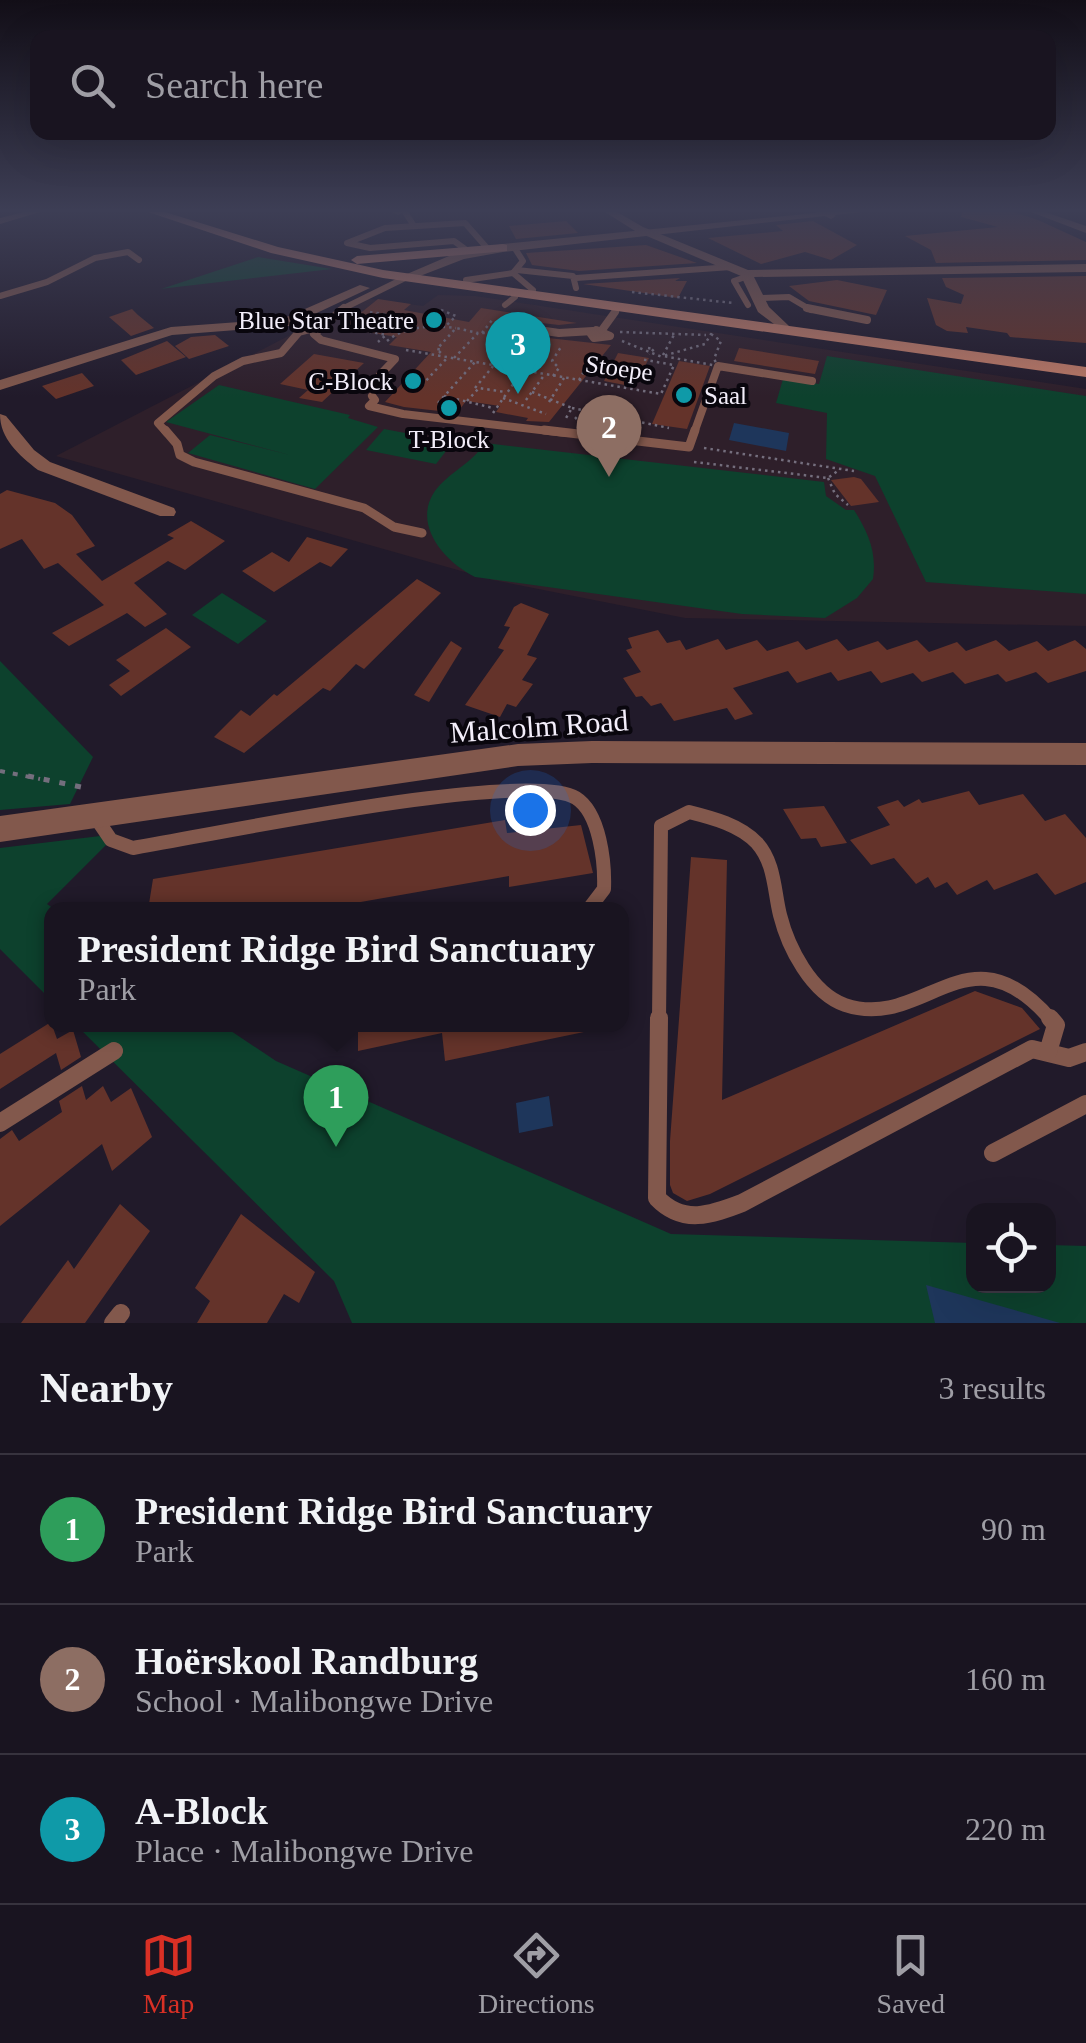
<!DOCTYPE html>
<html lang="en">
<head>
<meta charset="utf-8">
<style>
  :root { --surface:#191420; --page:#221d29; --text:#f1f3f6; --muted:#9f9ea5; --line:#37333e; --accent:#d93025 }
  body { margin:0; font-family:Georgia,serif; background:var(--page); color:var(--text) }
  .controls { position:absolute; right:30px; bottom:30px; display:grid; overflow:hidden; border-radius:20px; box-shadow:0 10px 40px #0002 }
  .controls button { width:90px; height:90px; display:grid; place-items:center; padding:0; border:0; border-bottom:2px solid var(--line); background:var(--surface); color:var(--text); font:50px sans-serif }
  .you { position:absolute; left:530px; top:810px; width:35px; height:35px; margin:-25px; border:8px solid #fff; border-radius:50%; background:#1a73e8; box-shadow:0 0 0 15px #1a73e833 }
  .badge { display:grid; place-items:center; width:65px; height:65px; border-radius:50%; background:var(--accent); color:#fff; font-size:32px; font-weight:700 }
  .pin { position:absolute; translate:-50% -82px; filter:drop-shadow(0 2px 5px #0008) }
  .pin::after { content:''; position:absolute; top:52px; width:35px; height:30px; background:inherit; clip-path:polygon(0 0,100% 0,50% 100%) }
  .popup { position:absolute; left:44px; top:902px; width:585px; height:130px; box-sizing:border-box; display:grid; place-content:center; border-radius:20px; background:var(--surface); filter:drop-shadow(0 2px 8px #0005); font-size:32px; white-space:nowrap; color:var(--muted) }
  .popup b { font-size:38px; color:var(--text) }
  .popup::after { content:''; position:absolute; left:50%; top:100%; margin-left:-20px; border:20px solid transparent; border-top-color:var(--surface) }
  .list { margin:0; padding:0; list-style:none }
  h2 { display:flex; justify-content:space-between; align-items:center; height:130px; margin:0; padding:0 40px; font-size:42px }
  h2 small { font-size:32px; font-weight:400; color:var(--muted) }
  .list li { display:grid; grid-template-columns:65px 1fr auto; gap:30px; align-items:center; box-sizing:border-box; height:150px; padding:0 40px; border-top:2px solid var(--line) }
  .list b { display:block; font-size:38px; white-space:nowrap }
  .list p { margin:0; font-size:32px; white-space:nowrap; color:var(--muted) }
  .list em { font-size:32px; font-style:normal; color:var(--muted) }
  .icon { flex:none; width:55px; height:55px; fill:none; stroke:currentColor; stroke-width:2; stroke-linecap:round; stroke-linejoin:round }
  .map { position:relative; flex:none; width:1086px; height:1323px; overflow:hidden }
  .search { position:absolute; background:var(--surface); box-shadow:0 10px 40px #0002; left:30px; right:30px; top:30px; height:110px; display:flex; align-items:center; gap:25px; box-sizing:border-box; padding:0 35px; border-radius:20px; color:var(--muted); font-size:38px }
  .sheet { height:580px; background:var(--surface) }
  nav { display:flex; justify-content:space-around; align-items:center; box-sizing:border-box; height:140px; border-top:2px solid var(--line); background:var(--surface); font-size:28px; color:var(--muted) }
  nav a { display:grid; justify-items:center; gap:5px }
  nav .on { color:var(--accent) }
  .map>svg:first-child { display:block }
</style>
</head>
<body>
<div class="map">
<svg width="1086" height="1323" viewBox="0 0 1086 1323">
  <rect width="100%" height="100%" fill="#211a2a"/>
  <path fill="#2e1f2a" d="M438,295L475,296L1086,389V626L685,618L493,580L56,456L362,298L423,306Z"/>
  <g fill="#0d412d">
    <path d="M258,257L332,269L160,289H161Z"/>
    <path d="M827,356L1086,396V594L926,582L875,476L826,459L827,413L776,403L783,379L819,384Z"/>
    <path d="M219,385L350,415L348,418L378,427L315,489L188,453L210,435L290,455L166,422Z"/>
    <path d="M384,429L453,442L436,464L366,450Z"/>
    <path d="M485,443L824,482L826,496L846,510H854C868,532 877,552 873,579L857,598L825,618L742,614L475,577C439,559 406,515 444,481C459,467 473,461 485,443Z"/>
    <path d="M222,593L267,621L238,644L192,615Z"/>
    <path d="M0,661L93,757L70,804L0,810Z"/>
    <path d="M117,834L47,904L54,909L51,1000L0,949V848Z"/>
    <path d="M76,1025H222L276,1061L671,1234L973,1243L974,1286H1048L1049,1245L1086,1246V1323H352L334,1281Z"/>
  </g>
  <g fill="#1e365b">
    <path d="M734,423L789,433L786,451L729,440Z"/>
    <path d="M549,1096L553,1126L519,1133L516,1103Z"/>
    <path d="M926,1285L1060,1323H935Z"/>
  </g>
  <g fill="#64332a">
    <path d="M962,212H1014L1038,220L1086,242V260L936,263L931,250L905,236L998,227L961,217Z"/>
    <path d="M566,221L578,233L516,239L509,226Z"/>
    <path d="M813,221L857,245L831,260L805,252L761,264L708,238L783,231L776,225Z"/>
    <path d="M646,245L697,263L579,271L532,265L526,253Z"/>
    <path d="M1086,276V343L1010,337L1007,333L966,327L968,333L947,331L936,325L927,298L961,304L964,295L946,287L942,278Z"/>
    <path d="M680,278L675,281H687L678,298L583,284Z"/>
    <path d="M837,280L887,290L876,315L809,301L789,286Z"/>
    <path d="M378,299L411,304L404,310L469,322L481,308L577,323L559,325L516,320L505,332L510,341L521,335L611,345L549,422L526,421L528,418L496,412L500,406L466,401L457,413L404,407L385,402L431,352L389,345L397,337L342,328Z"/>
    <path d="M132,309L138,315L154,328L131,336L109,317Z"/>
    <path d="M215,335L229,346L189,359L175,346L191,337Z"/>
    <path d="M167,341L186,357L136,375L121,360Z"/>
    <path d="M739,348L819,361L815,374L734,361Z"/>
    <path d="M618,353L649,358L635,387L604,381Z"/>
    <path d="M314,354L364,363L322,402L299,398L308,390L280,384Z"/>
    <path d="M679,361L710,366L687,429L652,424Z"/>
    <path d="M82,373L94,386L56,399L42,386Z"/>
    <path d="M854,477L861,479L879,502L851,506L831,480Z"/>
    <path d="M7,490L55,503L72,515L95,546L76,554L102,581L174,538L167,535L191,521L225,541L185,570L168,561L134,583L167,614L145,627L127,613L69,646L52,633L104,605L58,563L44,569L22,539L0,549V494Z"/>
    <path d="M307,537L348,549L331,567L320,562L274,592L242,571L272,552L289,562Z"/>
    <path d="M417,579L441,593L364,669L356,664L330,691L323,688L244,753L214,737L241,710L250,716L274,694L277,696Z"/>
    <path d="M521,603L549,614L527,655L537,658L522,680L533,684L516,707L507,704L500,717L465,705L504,650L498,648L510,627L504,626L514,607Z"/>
    <path d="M166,628L191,647L121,696L109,685L130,671L116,660Z"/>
    <path d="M658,630L667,643L680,640L686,650L718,639L726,650L757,640L767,651L798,641L806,650L837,639L848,651L878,641L887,650L917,640L929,652L957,642L966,651L996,640L1009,651L1037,641L1048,651L1075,640L1086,649V671L1048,683L1036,672L1006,682L998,674L965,684L953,672L922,682L913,673L881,683L871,671L838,681L831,672L797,683L788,671L733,688L753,714L735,720L727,708L674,721L661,703L651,706L642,696L636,697L623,678L641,672L626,650L632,648L628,638Z"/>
    <path d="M451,641L462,648L429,702L414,695Z"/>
    <path d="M969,791L979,805L1023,794L1045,821L1065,814L1086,838V882L1055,895L1037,873L994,890L987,880L957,895L947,882L935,888L928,877L916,884L894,858L871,865L850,840L890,825L877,807L898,800L904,807L919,799L922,803Z"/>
    <path d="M824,806L847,843L821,847L816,838L801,839L783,809Z"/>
    <path d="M505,820L507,833L581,825L593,873L509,887V876L315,910H148L153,879Z"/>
    <path d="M691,857L727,860L722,1100L975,991L1022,1008L1040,1029L710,1194L687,1201L673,1193L670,1185V1141Z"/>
    <path d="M51,1022L57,1039L73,1030L81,1057L61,1070L56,1053L0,1089V1054Z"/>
    <path d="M358,1024H583L584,1032L445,1061L442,1033L358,1051Z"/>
    <path d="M82,1086L86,1100L103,1086L111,1102L131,1088L152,1137L112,1171L102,1144L0,1226V1139L12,1130L19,1141L62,1112L59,1101Z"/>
    <path d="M120,1204L150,1231L85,1323H21L68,1260L74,1269Z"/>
    <path d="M241,1214L315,1272L299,1303L284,1294L267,1323H197L210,1301L195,1288Z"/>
  </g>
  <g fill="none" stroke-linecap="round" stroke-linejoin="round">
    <g stroke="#746e7d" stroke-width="2.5" stroke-dasharray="2.5 4" stroke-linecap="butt">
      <path d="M632,292L733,303"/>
      <path d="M441,310L456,316L445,327"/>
      <path d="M370,312L410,318L397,332"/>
      <path d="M359,318L403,325"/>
      <path d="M356,329L386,335L378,342"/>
      <path d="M620,332L706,335"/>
      <path d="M482,333L493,319"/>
      <path d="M711,334L721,341L714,359L718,366L663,356L705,344Z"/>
      <path d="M387,341C404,326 434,325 456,328"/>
      <path d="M622,341L662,357"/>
      <path d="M648,348L654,349L649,354"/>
      <path d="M406,350L661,394L674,365L640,359"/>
      <path d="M439,353L442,350L437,349L456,328L478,333"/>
      <path d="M663,355L675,333"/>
      <path d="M454,358L478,333H498"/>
      <path d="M516,367L534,343"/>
      <path d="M553,376L559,368L552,361L561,347"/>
      <path d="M579,380L594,354"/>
      <path d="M422,385L448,357"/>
      <path d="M475,388L494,365"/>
      <path d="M532,392L572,408L566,418"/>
      <path d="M444,396L493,408"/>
      <path d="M503,398L546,414"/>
      <path d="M526,400L545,374"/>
      <path d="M467,401L479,388L505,392"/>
      <path d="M549,402L564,378"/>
      <path d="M438,403L475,362"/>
      <path d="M572,408L669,428"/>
      <path d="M493,413L523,370"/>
      <path d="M575,419L579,415L609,421"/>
      <path d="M704,448L854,471"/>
      <path d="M694,462L828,478L839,470"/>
      <path d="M828,478L835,494L848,505"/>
    </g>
    <path stroke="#746e7d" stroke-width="4" stroke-dasharray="5 8" stroke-linecap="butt" d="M0,771L40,779"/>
    <path stroke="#746e7d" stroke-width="5" stroke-dasharray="6 10" stroke-linecap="butt" d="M28,776L81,787"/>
    <g stroke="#82584c" stroke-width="6">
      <path d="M405,212L414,226"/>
      <path d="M465,249L454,241L370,248L347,243L385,228L465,223L487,248"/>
      <path d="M517,270L573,276L576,288"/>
      <path d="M513,273L533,290"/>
      <path d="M748,276L734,281L748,305"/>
      <path d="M576,278L731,267"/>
      <path d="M466,280L513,273L523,261L514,247"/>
      <path d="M0,296L47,282L95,258L128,252L139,260"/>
      <path d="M760,298L789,297L811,310"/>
      <path d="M505,305L515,297"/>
      <path d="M340,310L407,277"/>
    </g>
    <g stroke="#82584c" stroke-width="8">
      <path d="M344,308L314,334L321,340L395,359L380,375"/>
      <path d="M807,308L867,320"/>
      <path d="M596,330L610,336L594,338L591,334Z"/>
      <path d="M602,330L615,312"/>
      <path d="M512,334L518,327L559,333L593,331"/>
      <path d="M372,396L375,400L369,406L403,414L566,433"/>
      <path d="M167,433L158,423L214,376L243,361L281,353L299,332L318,327"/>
      <path d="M694,433L718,366L812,381"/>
    </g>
    <g stroke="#82584c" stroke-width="9">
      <path d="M165,430L177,444L180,455L194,462L364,508L394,527L422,533"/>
      <path d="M544,430L689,447L695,430"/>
    </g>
    <g stroke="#82584c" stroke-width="14">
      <path d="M94,815L111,840L133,848C207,836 526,768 576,798C600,813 605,863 604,889L588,910"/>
      <path d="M659,1021L661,826L689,812C713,818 740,825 757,843C775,863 774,891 780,915C788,947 811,993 845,1005C925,1032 968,922 1052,1021"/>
    </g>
    <g stroke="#82584c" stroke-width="18">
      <path d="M659,1018L657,1198C683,1225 711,1215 742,1203L1032,1049L1069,1058L1086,1052"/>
      <path d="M1048,1052L1056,1025L1050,1018"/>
      <path d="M0,1123L114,1051"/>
      <path d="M993,1153L1086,1104"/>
      <path d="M113,1323L121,1313"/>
    </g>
    <g fill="#82584c" fill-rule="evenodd">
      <path d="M24,212H40L0,224V218Z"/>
      <path d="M392,212H403L398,215Z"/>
      <path d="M605,212H617L643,227L748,270L1086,264V272L754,277L769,307L789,326L782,330L758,312L741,276L635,231Z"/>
      <path d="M816,212H829L836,216L831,219Z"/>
      <path d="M1031,212H1045L1086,226V233Z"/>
      <path d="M360,285L370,288L289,326L172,335L0,390V380L171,327L282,319Z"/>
      <path d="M0,414L6,416L34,450L50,462L174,508L176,512L174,516H160L38,470C19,455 0,439 0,414Z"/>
      <path d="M592,741L1086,743V765L592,763L518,766L0,842V816L518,744Z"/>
    </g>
    <path fill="#82584c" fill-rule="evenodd" d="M824,212H861L503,252L464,259L407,281L400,277L456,253L503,244Z"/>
    <g fill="#bb7865" fill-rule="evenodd">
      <path d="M148,212H165L278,247L383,270L1086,367V377L383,278L271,253Z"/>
      <path d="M503,244L507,245V251L357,264L351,260L357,256Z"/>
    </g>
  </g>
  <linearGradient id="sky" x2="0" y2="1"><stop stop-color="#120e17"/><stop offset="0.53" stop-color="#3d3e55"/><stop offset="1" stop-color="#3d3e55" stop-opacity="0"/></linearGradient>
  <rect width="1086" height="397" fill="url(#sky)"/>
  <g fill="#0f9aa8" stroke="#09060d" stroke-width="4">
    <circle cx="434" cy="320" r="10"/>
    <circle cx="413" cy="381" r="10"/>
    <circle cx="684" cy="395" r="10"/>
    <circle cx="449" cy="408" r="10"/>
  </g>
  <g text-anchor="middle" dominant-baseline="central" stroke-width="8" stroke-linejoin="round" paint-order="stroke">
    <g font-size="25" fill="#f3eefa" stroke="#09060d" text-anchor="end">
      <text x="414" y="320">Blue Star Theatre</text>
      <text x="393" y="381">C-Block</text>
      <text x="704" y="395" text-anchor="start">Saal</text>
      <text x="449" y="439" text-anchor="middle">T-Block</text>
    </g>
    <g font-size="25" fill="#f3eefa" stroke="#09060d">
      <text transform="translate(619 368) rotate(8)">Stoepe</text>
    </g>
    <g font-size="30" fill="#f3eefa" stroke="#09060d">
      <text transform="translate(539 726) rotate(-4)">Malcolm Road</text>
    </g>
  </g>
</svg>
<div class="controls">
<button><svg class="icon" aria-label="locate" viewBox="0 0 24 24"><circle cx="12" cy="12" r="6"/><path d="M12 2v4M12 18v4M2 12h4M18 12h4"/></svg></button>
</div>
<div class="you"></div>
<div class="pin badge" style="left:336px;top:1147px;background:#2e9e5b">1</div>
<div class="popup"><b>President Ridge Bird Sanctuary</b>Park</div>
<div class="pin badge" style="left:609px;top:477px;background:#8d6e63">2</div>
<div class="pin badge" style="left:518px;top:394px;background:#0f9aa8">3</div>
<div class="search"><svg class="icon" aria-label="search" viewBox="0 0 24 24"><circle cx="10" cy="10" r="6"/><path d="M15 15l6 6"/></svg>Search here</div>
</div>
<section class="sheet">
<h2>Nearby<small>3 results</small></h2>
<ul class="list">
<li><span class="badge" style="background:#2e9e5b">1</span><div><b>President Ridge Bird Sanctuary</b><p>Park</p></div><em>90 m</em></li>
<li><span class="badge" style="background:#8d6e63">2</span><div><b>Hoërskool Randburg</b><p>School · Malibongwe Drive</p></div><em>160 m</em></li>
<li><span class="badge" style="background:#0f9aa8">3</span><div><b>A-Block</b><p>Place · Malibongwe Drive</p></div><em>220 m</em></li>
</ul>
</section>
<nav>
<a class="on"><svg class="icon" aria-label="map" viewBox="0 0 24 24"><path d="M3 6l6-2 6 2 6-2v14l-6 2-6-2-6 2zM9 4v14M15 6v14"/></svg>Map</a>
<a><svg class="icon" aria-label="directions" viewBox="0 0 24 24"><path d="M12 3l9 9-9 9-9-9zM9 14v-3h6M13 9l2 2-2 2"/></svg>Directions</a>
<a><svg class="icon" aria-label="saved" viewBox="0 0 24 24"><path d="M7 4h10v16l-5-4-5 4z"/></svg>Saved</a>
</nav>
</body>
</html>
